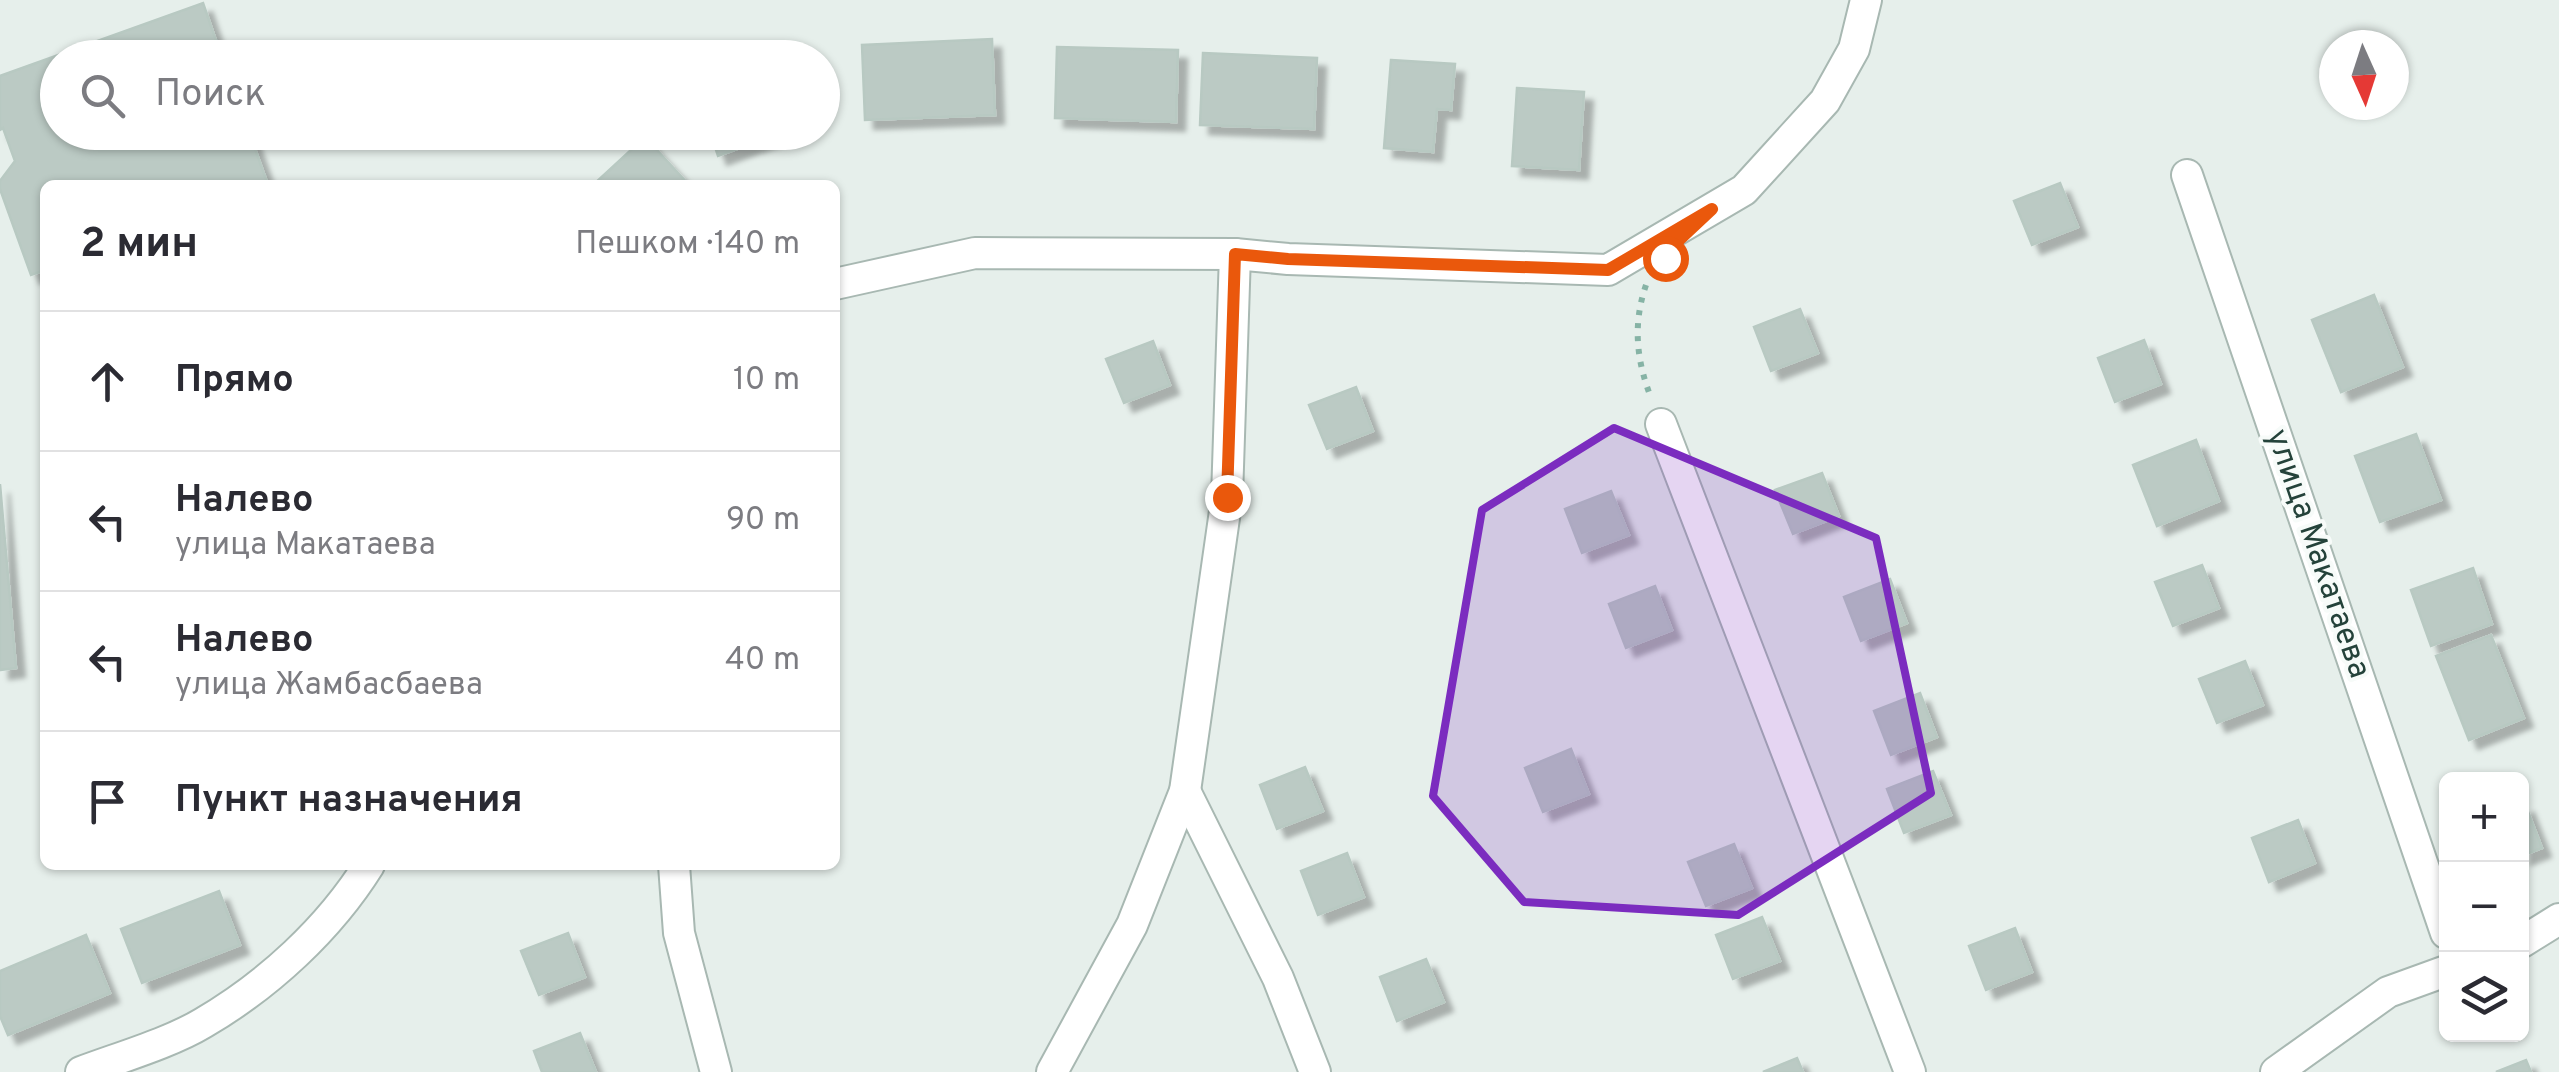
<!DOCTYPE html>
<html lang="ru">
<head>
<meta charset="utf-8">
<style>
  :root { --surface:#fff; --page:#f2f2f3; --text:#2b2b33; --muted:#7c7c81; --line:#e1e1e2 }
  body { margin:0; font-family:Overpass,sans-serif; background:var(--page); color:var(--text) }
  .controls { position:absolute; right:30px; bottom:30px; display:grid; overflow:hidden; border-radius:15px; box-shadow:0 2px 8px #0004 }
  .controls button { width:90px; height:90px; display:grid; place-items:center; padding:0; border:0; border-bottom:2px solid var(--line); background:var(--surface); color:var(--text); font:50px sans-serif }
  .compass { position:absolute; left:2319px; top:30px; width:90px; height:90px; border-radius:50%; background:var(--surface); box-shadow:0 2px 8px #0004; rotate:177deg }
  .stop { position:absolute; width:30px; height:30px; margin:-22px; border:8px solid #ea580c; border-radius:50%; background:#fff }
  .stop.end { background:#ea580c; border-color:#fff; box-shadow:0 2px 10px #0008 }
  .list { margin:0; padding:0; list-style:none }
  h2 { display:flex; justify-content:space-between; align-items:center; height:130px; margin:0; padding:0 40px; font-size:42px }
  h2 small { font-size:32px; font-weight:400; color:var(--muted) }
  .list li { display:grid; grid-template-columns:65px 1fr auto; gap:30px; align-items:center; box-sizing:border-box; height:140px; padding:0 40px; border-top:2px solid var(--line) }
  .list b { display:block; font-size:38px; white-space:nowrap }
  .list p { margin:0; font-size:32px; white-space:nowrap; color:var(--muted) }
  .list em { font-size:32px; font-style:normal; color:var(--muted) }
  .icon { flex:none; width:55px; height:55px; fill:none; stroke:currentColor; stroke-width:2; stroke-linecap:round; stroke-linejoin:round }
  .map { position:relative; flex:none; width:2559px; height:1072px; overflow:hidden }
  .search { position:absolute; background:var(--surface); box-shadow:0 2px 8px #0004; left:40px; top:40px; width:800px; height:110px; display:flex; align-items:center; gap:25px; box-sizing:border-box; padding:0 35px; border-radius:55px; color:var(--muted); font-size:38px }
  .panel { position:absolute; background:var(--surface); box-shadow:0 2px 8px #0004; left:40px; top:180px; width:800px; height:690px; border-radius:15px }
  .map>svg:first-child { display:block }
</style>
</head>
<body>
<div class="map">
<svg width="2559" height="1072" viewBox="0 0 2559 1072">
  <defs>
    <filter id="shadow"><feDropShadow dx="9" dy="9" stdDeviation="2.5" flood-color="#0004"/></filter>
  </defs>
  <rect width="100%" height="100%" fill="#e6efeb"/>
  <g fill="#bbcac4" stroke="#b8c9c2" stroke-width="2.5" filter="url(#shadow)">
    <path d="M203,3L222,58H58V132H249L268,185H45V270L31,275L0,189V181L15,161L3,128L0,130V76Z"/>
    <path d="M992,39L995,115L865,120L862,45Z"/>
    <path d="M802,47L806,58H773Z"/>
    <path d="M1057,47L1178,50L1176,122L1055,118Z"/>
    <path d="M1203,53L1317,58L1314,129L1200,125Z"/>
    <path d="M1391,60L1455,64L1451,110L1437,109L1433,152L1384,148Z"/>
    <path d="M1517,88L1584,92L1579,170L1512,166Z"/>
    <path d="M710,132H784L718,156Z"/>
    <path d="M645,137L689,185H593Z"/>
    <path d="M2060,183L2078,227L2032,245L2014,201Z"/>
    <path d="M2374,295L2403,367L2341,392L2312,320Z"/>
    <path d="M1800,309L1818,353L1771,371L1754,327Z"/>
    <path d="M2144,340L2161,384L2115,402L2098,358Z"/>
    <path d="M1153,341L1170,385L1124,403L1106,359Z"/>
    <path d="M1356,387L1373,431L1327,449L1309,405Z"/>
    <path d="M2416,434L2441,500L2380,522L2355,456Z"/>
    <path d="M2196,440L2219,501L2157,526L2133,465Z"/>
    <path d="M1822,473L1839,516L1793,534L1775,490Z"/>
    <path d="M0,484L16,668L0,670Z"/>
    <path d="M1611,491L1629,535L1582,553L1565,509Z"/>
    <path d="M2202,565L2219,608L2173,626L2155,582Z"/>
    <path d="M2473,568L2492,624L2431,646L2411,590Z"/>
    <path d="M1890,579L1907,623L1861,641L1844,597Z"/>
    <path d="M1655,586L1672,630L1626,648L1609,604Z"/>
    <path d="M2491,635L2524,718L2469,740L2436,656Z"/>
    <path d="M2245,661L2263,705L2217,723L2199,679Z"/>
    <path d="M1920,693L1937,737L1891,755L1874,711Z"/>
    <path d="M1571,749L1589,794L1543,812L1525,768Z"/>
    <path d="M1305,767L1323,811L1277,829L1260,785Z"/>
    <path d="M1933,771L1951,815L1904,833L1887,789Z"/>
    <path d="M2525,804L2542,848L2522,856V806Z"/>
    <path d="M2298,820L2315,863L2269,882L2252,838Z"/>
    <path d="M1734,844L1752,888L1706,906L1688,862Z"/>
    <path d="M1347,853L1364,897L1318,915L1301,871Z"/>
    <path d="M219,891L240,945L142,983L121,929Z"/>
    <path d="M1762,917L1780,961L1733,979L1716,935Z"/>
    <path d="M2015,928L2032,972L1986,990L1969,946Z"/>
    <path d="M568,933L585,977L539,995L521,951Z"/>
    <path d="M86,935L110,993L8,1035L0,1016V971Z"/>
    <path d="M1426,959L1444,1002L1397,1021L1380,977Z"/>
    <path d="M580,1033L596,1072H542L534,1051Z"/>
    <path d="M1797,1058L1803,1072H1763Z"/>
    <path d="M2526,1060L2531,1072H2496Z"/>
  </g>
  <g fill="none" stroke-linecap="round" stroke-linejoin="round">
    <g stroke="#a8b8b2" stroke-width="34">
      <g id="minor">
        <path d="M2187,175L2446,933"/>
        <path d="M835,284L975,253L1235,254L1288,259L1608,270L1744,190L1825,101L1854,49L1866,0"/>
        <path d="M1661,424L1910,1072"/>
        <path d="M1185,791L1278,978L1315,1072"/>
        <path d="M674,865L679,933L716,1072"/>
        <path d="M2522,942L2559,919"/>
        <path d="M81,1072C118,1058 170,1043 203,1023C268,985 329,929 369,865"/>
        <path d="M1052,1072L1132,925L1185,791L1227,497L1235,254"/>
        <path d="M2276,1072L2388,992L2446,971"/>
      </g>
    </g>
    <path stroke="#86b3a5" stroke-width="6" stroke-dasharray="5 8" stroke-linecap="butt" d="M1646,285C1633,323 1636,358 1650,395"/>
    <use href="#minor" stroke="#fff" stroke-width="30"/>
  </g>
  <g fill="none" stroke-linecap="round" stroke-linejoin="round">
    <path stroke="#ea580c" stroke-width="12" d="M1227,497L1235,254L1288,259L1608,270L1712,209L1680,239L1665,258"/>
  </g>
  <path fill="#7b2cbf" fill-opacity="0.2" stroke="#7b2cbf" stroke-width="8" stroke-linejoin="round" d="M1614,428L1876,538L1931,793L1738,915L1524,902L1433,796L1482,510Z"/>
  <g text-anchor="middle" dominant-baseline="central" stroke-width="8" stroke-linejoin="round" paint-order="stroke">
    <g font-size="32" fill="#24423a" stroke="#f7fbf9">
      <text transform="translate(2317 554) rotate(71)">улица Макатаева</text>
    </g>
  </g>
</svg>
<div class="controls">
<button>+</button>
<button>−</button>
<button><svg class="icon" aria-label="layers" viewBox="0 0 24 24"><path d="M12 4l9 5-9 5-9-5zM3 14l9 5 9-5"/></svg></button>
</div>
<svg class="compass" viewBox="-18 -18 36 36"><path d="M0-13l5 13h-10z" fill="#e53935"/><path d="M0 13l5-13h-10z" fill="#7c7c81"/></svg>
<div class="stop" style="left:1665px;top:258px"></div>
<div class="stop end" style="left:1227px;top:497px"></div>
<div class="search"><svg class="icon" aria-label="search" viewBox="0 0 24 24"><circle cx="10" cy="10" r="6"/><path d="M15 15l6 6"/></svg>Поиск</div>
<section class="panel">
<h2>2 мин<small>Пешком · 140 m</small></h2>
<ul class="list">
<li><svg class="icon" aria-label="ahead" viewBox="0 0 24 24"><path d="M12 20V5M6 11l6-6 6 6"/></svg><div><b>Прямо</b></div><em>10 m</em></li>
<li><svg class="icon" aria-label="left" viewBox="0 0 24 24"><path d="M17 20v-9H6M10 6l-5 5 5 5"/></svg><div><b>Налево</b><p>улица Макатаева</p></div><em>90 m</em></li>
<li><svg class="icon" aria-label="left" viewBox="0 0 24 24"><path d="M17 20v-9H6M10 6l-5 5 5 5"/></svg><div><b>Налево</b><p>улица Жамбасбаева</p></div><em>40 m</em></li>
<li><svg class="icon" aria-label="arrive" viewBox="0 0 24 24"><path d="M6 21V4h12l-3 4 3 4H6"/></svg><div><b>Пункт назначения</b></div></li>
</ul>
</section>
</div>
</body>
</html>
